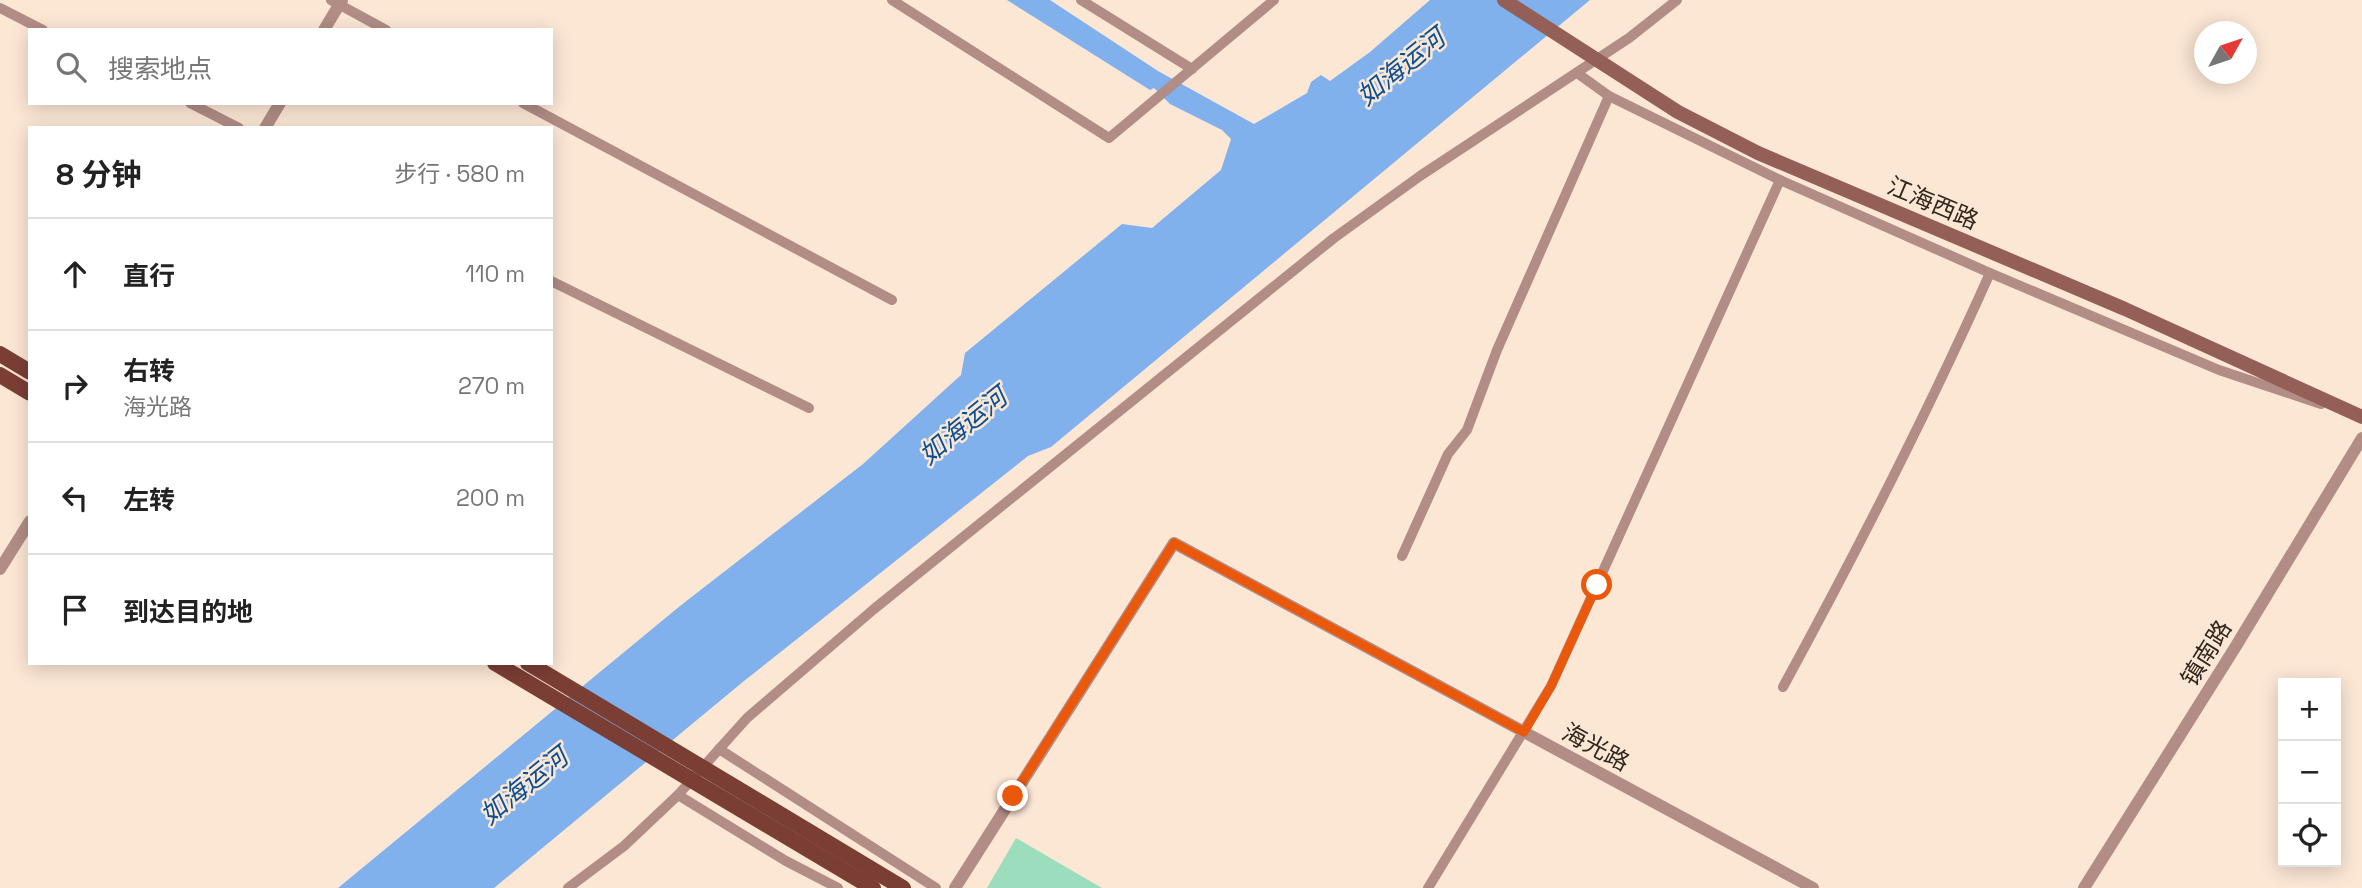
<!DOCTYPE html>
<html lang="zh">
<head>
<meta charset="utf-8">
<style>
  :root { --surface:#fff; --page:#f2f2f2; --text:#222; --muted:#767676; --line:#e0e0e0 }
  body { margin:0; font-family:"Space Grotesk","Noto Sans SC",sans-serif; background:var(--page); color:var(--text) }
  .controls { position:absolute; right:21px; bottom:21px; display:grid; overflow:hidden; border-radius:0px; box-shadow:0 4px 18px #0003 }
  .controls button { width:63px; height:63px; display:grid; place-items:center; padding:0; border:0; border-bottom:2px solid var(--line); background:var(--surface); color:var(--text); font:35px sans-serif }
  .compass { position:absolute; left:2194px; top:21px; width:63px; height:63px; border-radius:50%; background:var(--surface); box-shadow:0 4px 18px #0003; rotate:50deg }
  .stop { position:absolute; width:21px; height:21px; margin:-16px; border:5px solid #ea580c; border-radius:50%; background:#fff }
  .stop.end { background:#ea580c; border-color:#fff; box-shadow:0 2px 7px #0008 }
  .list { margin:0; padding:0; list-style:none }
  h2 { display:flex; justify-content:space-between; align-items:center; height:91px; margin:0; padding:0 28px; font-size:30px }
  h2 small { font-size:23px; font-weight:400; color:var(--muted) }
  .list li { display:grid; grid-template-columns:46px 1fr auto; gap:21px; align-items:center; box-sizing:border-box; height:112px; padding:0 28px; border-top:2px solid var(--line) }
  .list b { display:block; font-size:26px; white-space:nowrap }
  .list p { margin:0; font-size:23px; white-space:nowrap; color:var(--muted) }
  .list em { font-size:23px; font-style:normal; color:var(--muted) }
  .icon { flex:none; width:38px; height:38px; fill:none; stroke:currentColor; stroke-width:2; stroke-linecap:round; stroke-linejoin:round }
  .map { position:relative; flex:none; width:2362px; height:888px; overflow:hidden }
  .search { position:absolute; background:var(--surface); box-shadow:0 4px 18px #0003; left:28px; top:28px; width:525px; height:77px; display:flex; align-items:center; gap:18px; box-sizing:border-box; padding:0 24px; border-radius:0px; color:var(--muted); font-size:26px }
  .panel { position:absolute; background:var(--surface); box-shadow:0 4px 18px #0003; left:28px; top:126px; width:525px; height:539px; border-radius:0px }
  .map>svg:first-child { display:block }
</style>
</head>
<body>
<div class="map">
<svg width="2362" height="888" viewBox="0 0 2362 888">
  <rect width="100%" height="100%" fill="#fce7d5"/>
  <path fill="#9cddbe" d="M1016,838L1102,888H987Z"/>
  <path fill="#80b1ed" d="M1007,0H1050L1158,71L1254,124L1307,93L1311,82L1321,75L1330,81L1370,52L1430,0H1590L1051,447L1028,456L744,681L494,888H338L680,606L863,464L961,375L965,353L1122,224L1152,228L1221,170L1231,139L1222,130L1170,104L1154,88L1150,90Z"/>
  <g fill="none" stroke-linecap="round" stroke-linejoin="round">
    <g stroke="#b18d86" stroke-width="10">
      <path d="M331,0L386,30"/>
      <path d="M892,0L1109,138L1274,0"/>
      <path d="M1081,0L1192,69"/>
      <path d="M0,8L43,30"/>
      <path d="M1577,73L1609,96L1780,180L1990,273L2219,370L2321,404"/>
      <path d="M190,103L239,128"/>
      <path d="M523,103L892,300"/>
      <path d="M551,281L809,408"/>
      <path d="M1402,556L1448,454L1467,430L1497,350L1609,96"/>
      <path d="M1783,687C1857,551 1927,414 1990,273"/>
      <path d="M719,749L936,888"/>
      <path d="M678,795L786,861L838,888"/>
      <path d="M568,888L624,846L678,795L747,718L874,609L1334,238L1420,176L1629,38L1677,0"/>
      <path d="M1428,888L1551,686L1780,180"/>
    </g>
    <g stroke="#b18d86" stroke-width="12">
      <path d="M324,30L342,0"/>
      <path d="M265,128L280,103"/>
      <path d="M0,569L30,521"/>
      <path d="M955,888L1174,543L1813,888"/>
      <path d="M2084,888L2236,646L2362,438"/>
    </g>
    <path stroke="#935f56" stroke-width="14" d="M1504,0L1678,112L1758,153L2125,309L2362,417"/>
    <g stroke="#7b3e35" stroke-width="16">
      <path d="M0,354L30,372"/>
      <path d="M0,375L30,393"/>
      <path d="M495,663L873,888"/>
      <path d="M528,663L903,888"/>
    </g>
  </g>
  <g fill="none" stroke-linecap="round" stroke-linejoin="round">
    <path stroke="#ea580c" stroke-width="9" d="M1013,796L1174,543L1524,732L1551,686L1597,585"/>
  </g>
  <g text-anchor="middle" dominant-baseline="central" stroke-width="5" stroke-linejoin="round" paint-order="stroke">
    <g font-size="24" fill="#31271e" stroke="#fce7d5">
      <text transform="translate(1933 203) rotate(23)">江海西路</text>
      <text transform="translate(2206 653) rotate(-58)">镇南路</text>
      <text transform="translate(1596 747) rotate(28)">海光路</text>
    </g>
    <g font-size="26" font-style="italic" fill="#084f96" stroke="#fce7d5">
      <text transform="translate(1401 67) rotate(-39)">如海运河</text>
      <text transform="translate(963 426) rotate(-39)">如海运河</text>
      <text transform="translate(524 786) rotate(-39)">如海运河</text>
    </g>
  </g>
</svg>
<div class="controls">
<button>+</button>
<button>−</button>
<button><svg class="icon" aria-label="locate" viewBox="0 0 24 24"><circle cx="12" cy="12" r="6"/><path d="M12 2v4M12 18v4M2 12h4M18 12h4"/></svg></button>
</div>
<svg class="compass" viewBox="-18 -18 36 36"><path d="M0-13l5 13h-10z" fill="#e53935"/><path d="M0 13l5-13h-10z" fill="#767676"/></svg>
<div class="stop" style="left:1597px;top:585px"></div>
<div class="stop end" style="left:1013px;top:796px"></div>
<div class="search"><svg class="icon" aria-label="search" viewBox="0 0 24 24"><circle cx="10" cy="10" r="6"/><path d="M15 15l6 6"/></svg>搜索地点</div>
<section class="panel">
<h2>8 分钟<small>步行 · 580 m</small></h2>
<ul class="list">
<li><svg class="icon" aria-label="ahead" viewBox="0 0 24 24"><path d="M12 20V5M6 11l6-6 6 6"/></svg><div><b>直行</b></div><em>110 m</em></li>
<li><svg class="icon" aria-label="right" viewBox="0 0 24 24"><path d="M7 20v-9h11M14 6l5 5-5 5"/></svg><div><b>右转</b><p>海光路</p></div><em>270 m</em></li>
<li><svg class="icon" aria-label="left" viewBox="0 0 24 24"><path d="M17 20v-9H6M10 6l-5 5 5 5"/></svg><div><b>左转</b></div><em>200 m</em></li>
<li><svg class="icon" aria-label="arrive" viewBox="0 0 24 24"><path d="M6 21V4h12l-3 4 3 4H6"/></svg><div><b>到达目的地</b></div></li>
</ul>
</section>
</div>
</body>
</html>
